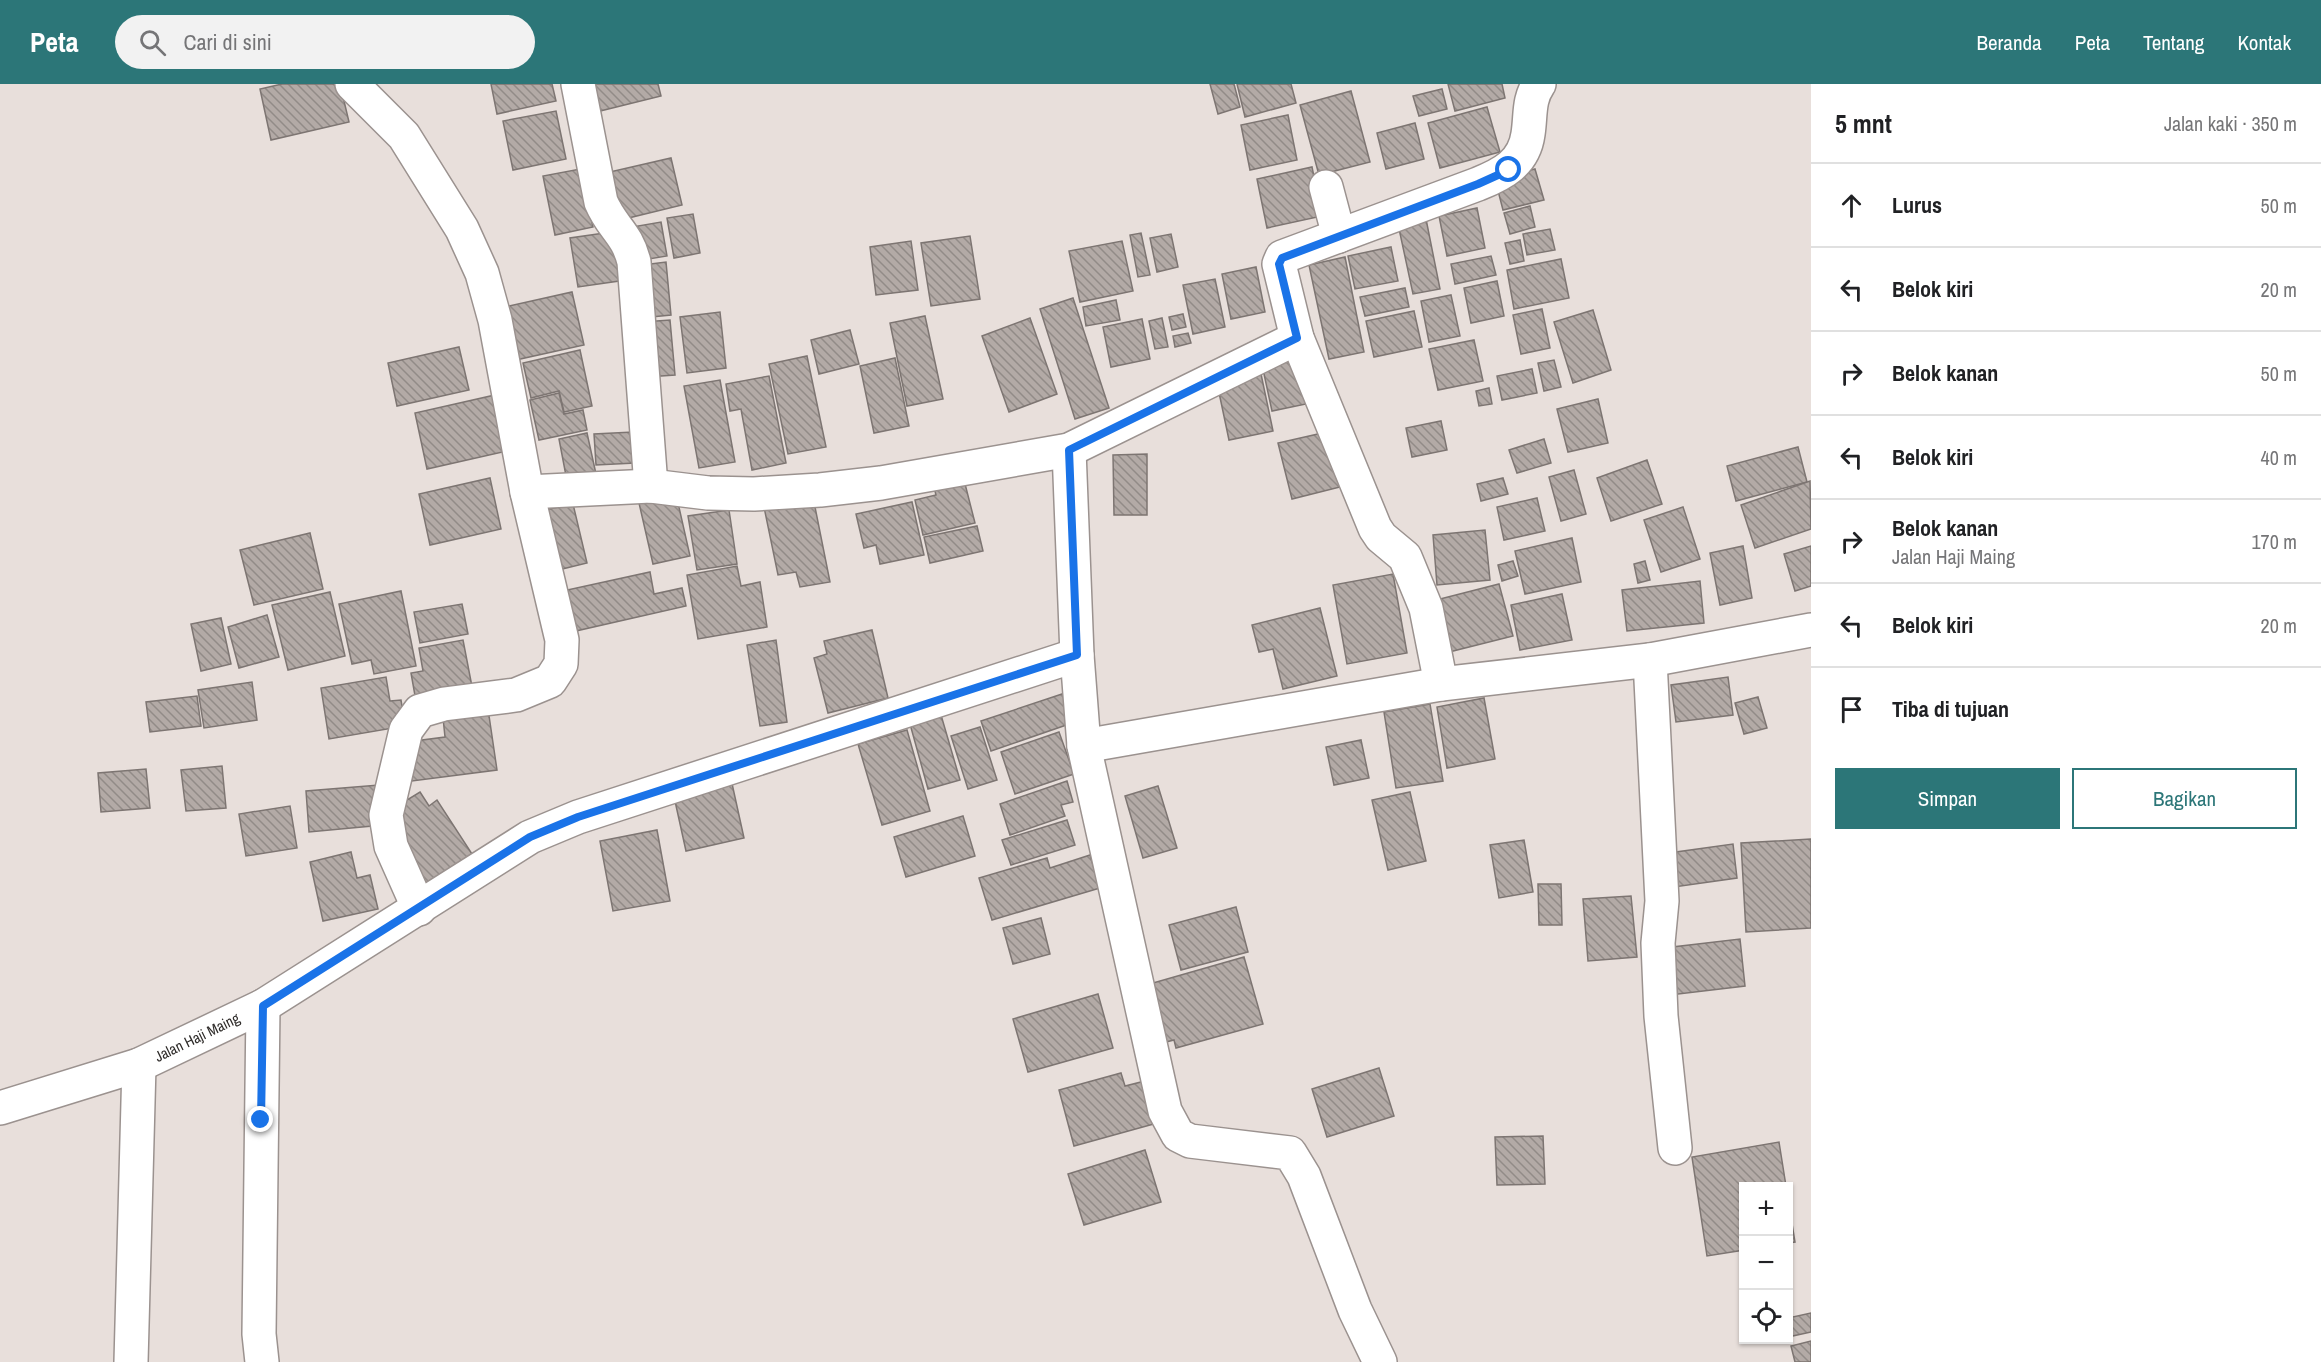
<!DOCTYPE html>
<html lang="id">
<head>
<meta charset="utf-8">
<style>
  :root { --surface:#fff; --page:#f2f2f2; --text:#202124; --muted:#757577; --line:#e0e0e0; --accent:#2c7678 }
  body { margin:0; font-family:"Archivo Narrow",sans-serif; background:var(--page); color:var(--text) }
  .controls { position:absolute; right:18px; bottom:18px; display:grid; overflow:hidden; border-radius:0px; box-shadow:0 2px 4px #0004 }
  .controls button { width:54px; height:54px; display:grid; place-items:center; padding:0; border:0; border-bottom:2px solid var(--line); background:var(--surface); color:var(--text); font:30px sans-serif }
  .stop { position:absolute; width:18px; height:18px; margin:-14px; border:4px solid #1a73e8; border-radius:50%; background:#fff }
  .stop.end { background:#1a73e8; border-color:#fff; box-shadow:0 2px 6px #0008 }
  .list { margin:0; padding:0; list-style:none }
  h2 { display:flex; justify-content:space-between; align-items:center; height:78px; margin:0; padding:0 24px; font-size:26px }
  h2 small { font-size:20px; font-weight:400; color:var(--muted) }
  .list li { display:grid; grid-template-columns:39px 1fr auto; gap:18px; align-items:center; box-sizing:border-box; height:84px; padding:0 24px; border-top:2px solid var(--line) }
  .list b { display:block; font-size:22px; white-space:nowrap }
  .list p { margin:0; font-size:20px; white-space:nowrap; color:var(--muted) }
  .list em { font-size:20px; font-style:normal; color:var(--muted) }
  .actions { display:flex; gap:12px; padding:18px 24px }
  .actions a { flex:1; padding:14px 0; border:2px solid var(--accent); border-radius:0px; text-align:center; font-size:21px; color:var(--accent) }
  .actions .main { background:var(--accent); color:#fff }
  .icon { flex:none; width:33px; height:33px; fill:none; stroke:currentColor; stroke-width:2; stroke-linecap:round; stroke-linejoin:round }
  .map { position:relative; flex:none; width:1811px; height:1278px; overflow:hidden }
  header { display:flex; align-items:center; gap:36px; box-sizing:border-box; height:84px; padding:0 30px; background:var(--accent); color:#fff }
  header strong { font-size:28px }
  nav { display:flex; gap:33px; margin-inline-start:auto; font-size:21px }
  .search { width:420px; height:54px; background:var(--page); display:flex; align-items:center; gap:15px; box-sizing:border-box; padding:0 21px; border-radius:33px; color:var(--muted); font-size:22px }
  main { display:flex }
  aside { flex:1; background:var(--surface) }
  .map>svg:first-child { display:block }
</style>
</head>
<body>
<header>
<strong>Peta</strong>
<div class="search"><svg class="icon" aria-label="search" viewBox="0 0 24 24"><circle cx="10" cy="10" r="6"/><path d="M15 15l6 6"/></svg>Cari di sini</div>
<nav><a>Beranda</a><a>Peta</a><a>Tentang</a><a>Kontak</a></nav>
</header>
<main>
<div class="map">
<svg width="1811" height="1278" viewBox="0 0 1811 1278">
  <defs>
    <pattern id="building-back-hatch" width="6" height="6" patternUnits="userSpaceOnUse" patternTransform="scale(1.5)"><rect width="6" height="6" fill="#b3aaa6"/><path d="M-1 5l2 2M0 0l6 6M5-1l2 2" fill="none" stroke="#928b87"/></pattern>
  </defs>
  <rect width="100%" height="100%" fill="#e8dfdb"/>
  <g fill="url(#building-back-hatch)" stroke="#7d7572" stroke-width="1.5">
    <path d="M282,0H340L349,38L271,56L260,5Z"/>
    <path d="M491,0H552L556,17L497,30Z"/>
    <path d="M585,0H658L661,12L592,29Z"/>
    <path d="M1210,0H1234L1240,23L1218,30Z"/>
    <path d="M1237,0H1291L1296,19L1245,33Z"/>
    <path d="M1448,0H1502L1505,14L1455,27Z"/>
    <path d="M1442,5L1447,25L1419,32L1413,12Z"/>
    <path d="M1351,7L1370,78L1319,91L1300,21Z"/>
    <path d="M1487,23L1500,68L1440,84L1428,39Z"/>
    <path d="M556,27L566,75L513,86L503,37Z"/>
    <path d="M1288,31L1297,76L1250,86L1241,41Z"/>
    <path d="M1415,39L1424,75L1386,85L1377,49Z"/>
    <path d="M671,74L682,121L612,138L601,90Z"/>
    <path d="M1312,83L1322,132L1267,144L1257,95Z"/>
    <path d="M580,85L593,143L555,151L543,92Z"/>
    <path d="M1535,85L1544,116L1503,126L1495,95Z"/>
    <path d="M1530,122L1535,143L1510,150L1504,129Z"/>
    <path d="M1477,124L1485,164L1447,172L1439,132Z"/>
    <path d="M693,130L700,169L674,174L667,134Z"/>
    <path d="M1426,135L1440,205L1413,210L1398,140Z"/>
    <path d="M661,138L667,172L637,177L632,143Z"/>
    <path d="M1550,145L1555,166L1527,171L1523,150Z"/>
    <path d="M618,147L626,196L578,203L570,154Z"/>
    <path d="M1141,149L1150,191L1138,193L1130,151Z"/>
    <path d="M1171,150L1178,183L1157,188L1150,154Z"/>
    <path d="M970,152L980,215L931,222L921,159Z"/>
    <path d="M1520,156L1524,177L1510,180L1505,159Z"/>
    <path d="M911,157L918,206L876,211L870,163Z"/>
    <path d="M1122,157L1133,207L1080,218L1069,167Z"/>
    <path d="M1391,163L1398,197L1355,205L1348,172Z"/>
    <path d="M1491,172L1496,191L1455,200L1451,180Z"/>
    <path d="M1345,173L1364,268L1329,275L1309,181Z"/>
    <path d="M1561,175L1569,214L1514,225L1507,186Z"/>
    <path d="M666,178L671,231L641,234L635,182Z"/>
    <path d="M1256,183L1265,228L1231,235L1222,190Z"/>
    <path d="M1215,195L1225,243L1193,250L1183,201Z"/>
    <path d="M1497,197L1504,232L1471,239L1464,204Z"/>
    <path d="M1405,204L1409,223L1365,232L1360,213Z"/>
    <path d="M572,208L584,261L511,277L500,224Z"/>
    <path d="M1451,211L1460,252L1429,258L1421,217Z"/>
    <path d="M1073,214L1109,324L1075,335L1040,225Z"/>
    <path d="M1116,216L1120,236L1086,242L1083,223Z"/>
    <path d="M1542,225L1550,264L1521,270L1513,231Z"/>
    <path d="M1593,226L1611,286L1573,299L1554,238Z"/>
    <path d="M1414,227L1422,263L1374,273L1366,237Z"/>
    <path d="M720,228L726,284L687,289L680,233Z"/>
    <path d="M1183,230L1186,243L1172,246L1169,233Z"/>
    <path d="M925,232L943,315L907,322L890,239Z"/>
    <path d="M1030,234L1057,310L1009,328L982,252Z"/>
    <path d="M1162,234L1168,263L1155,265L1149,237Z"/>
    <path d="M1142,235L1150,275L1111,283L1103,243Z"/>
    <path d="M670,236L675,291L647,293L643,238Z"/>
    <path d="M850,246L859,280L819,290L811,256Z"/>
    <path d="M1188,249L1191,259L1175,263L1173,252Z"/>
    <path d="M1474,256L1483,297L1438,306L1429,265Z"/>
    <path d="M459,263L469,306L397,322L388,279Z"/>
    <path d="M580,266L592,322L564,328L559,307L531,314L523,279Z"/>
    <path d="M1296,268L1306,320L1272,327L1261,276Z"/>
    <path d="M807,272L826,363L788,370L769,280Z"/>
    <path d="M895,274L909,342L874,349L860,282Z"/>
    <path d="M1554,276L1561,303L1544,307L1538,279Z"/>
    <path d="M1532,285L1537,309L1502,316L1497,292Z"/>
    <path d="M1261,290L1273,347L1229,356L1217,299Z"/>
    <path d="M769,292L786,379L752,386L741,325L730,327L726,300Z"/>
    <path d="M720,296L735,378L699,384L684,302Z"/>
    <path d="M1489,304L1492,320L1479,322L1476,307Z"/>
    <path d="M559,309L564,330L583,326L587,346L539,356L530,316Z"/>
    <path d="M495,311L507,367L427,385L415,329Z"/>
    <path d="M1598,315L1608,359L1568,368L1557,325Z"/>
    <path d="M1441,337L1447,366L1412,373L1406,344Z"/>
    <path d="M633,348L635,379L596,381L594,350Z"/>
    <path d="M1327,348L1340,403L1292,415L1278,359Z"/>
    <path d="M587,349L596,390L567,397L559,355Z"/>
    <path d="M1544,355L1551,379L1517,389L1509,366Z"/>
    <path d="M1798,363L1807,398L1736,417L1727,382Z"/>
    <path d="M1147,370V431H1114L1113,371Z"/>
    <path d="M1647,376L1662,420L1611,437L1597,394Z"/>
    <path d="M1574,386L1586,430L1561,437L1549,393Z"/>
    <path d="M963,392L975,439L923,451L915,416L936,411L933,399Z"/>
    <path d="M490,394L501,445L430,461L419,410Z"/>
    <path d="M1503,394L1508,410L1481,417L1477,400Z"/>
    <path d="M1810,397L1811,445L1755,464L1741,421Z"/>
    <path d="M676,410L690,472L653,480L639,419Z"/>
    <path d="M813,413L830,498L800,503L796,488L778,491L764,423Z"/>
    <path d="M1537,414L1545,447L1504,456L1497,423Z"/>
    <path d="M912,418L924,471L880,480L876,461L864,464L856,430Z"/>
    <path d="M573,420L587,479L554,487L540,427Z"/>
    <path d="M1683,423L1700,475L1661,488L1644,436Z"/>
    <path d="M729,426L737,480L697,486L688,432Z"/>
    <path d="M977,442L983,467L930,479L924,453Z"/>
    <path d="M1485,446L1490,496L1437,501L1433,451Z"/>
    <path d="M310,449L323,505L254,521L240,466Z"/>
    <path d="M1572,454L1581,498L1525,510L1515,467Z"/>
    <path d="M1743,462L1752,514L1720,521L1710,469Z"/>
    <path d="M1811,462V502L1795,507L1784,470Z"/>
    <path d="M1513,477L1518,492L1502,497L1498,481Z"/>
    <path d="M1645,477L1650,496L1638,499L1634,480Z"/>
    <path d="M737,482L741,502L760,498L767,543L698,555L687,491Z"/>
    <path d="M650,488L654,510L682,504L686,522L567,549L558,508Z"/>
    <path d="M1393,490L1407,569L1347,580L1333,501Z"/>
    <path d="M1700,497L1704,539L1627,547L1622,506Z"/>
    <path d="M1499,500L1513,552L1449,568L1436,516Z"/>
    <path d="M401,507L416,582L374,590L371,576L352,580L339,520Z"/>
    <path d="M330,508L345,572L288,586L272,521Z"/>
    <path d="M1562,510L1572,556L1520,566L1511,521Z"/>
    <path d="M462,520L468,550L420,559L414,528Z"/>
    <path d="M1320,524L1337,592L1283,605L1273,565L1259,568L1252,541Z"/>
    <path d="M267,531L279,573L239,584L228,543Z"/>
    <path d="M221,534L231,580L201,587L191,540Z"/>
    <path d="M872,546L888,614L828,629L814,574L827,570L824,557Z"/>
    <path d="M463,556L474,613L417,623L411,589L423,587L419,564Z"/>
    <path d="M776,556L787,638L760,642L747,561Z"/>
    <path d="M386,593L390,617L401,616L405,642L329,655L321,604Z"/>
    <path d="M1728,593L1733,631L1676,638L1671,601Z"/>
    <path d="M252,598L257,636L204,644L198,606Z"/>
    <path d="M1068,608L1078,637L991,667L981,637Z"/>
    <path d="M197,612L201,642L150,648L146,618Z"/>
    <path d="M1758,613L1767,644L1744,650L1735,619Z"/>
    <path d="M1484,614L1495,675L1447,684L1437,623Z"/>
    <path d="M487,618L497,686L412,697L407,658L445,653L442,624Z"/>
    <path d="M1430,620L1443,697L1396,704L1384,628Z"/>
    <path d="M941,631L960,696L928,705L910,640Z"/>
    <path d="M980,643L997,696L968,705L951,652Z"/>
    <path d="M907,646L930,727L882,741L858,660Z"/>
    <path d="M1059,648L1074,690L1015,710L1001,668Z"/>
    <path d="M1361,656L1369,694L1334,701L1326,663Z"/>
    <path d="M222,682L226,724L186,727L181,686Z"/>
    <path d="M146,685L150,724L101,728L98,689Z"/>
    <path d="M731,695L744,754L686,767L673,708Z"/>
    <path d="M1067,697L1073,718L1061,721L1065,732L1010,751L1000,720Z"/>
    <path d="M379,701L383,741L309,748L306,707Z"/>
    <path d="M1158,702L1177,764L1143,774L1125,712Z"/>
    <path d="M420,708L429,722L437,716L474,773L429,804L391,747L394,724Z"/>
    <path d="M1410,708L1426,777L1388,786L1372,716Z"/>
    <path d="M290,722L297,764L246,772L239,730Z"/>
    <path d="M963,732L975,772L906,793L894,753Z"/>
    <path d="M1067,736L1075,761L1011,781L1002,756Z"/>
    <path d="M657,746L670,817L613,827L600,757Z"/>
    <path d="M1811,755V844L1746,848L1741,759Z"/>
    <path d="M1524,756L1533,808L1499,814L1490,761Z"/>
    <path d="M1733,760L1737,794L1674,803L1669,769Z"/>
    <path d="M351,768L357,794L370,791L378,825L323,837L310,778Z"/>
    <path d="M1090,771L1100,804L992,836L979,794L1047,774L1050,784Z"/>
    <path d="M1538,800H1561L1562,841H1539Z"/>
    <path d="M1631,812L1637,873L1588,877L1583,815Z"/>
    <path d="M1236,823L1248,868L1181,886L1169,841Z"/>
    <path d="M1041,834L1050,870L1013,880L1003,844Z"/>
    <path d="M1740,855L1745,902L1670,911L1664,864Z"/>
    <path d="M1244,873L1263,940L1176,964L1174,956L1162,959L1146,901Z"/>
    <path d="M1098,910L1113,964L1028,988L1013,935Z"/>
    <path d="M1379,984L1394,1032L1327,1053L1312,1005Z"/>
    <path d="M1121,989L1125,1002L1149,996L1161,1038L1074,1062L1059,1006Z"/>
    <path d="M1543,1052L1545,1100L1497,1101L1495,1053Z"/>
    <path d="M1779,1058L1786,1102H1744V1166L1707,1172L1692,1073Z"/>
    <path d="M1145,1066L1161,1118L1084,1141L1068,1090Z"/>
    <path d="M1788,1115L1795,1158L1788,1159Z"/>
    <path d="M1811,1229V1248L1788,1253V1234Z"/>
    <path d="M1811,1257V1278H1795L1791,1262Z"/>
  </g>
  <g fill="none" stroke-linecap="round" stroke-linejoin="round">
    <g stroke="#9b928f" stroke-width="36">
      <g id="minor">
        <path d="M352,0L404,52L462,145L482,189L495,236L527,408L562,556L561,580L550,597L516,611L444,620L420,627L406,646L386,731L391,762L419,825"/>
        <path d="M578,0L601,118C612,144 627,149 634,178L651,402"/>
        <path d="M1326,103L1339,152"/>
        <path d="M1069,366L1077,571L1084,662L1165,1027L1178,1051L1190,1057L1290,1069L1304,1092L1355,1226L1380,1278"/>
        <path d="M527,408L651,402L708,409L754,410L820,406L881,399L1069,366L1297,254"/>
        <path d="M1650,576L1662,817L1658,859L1661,932L1675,1064"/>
        <path d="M1441,600L1426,524L1405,473L1381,453L1375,444L1297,254L1279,180L1282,173L1478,100C1503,90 1524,79 1528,50C1531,31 1528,16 1539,0"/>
        <path d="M1084,662L1441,600L1650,576L1811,546"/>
        <path d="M0,1024L139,981L263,922L530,753L578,733L1077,571"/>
        <path d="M131,1278L139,981"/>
        <path d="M262,1278L259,1250L263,922"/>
      </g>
    </g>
    <use href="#minor" stroke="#fff" stroke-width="33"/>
  </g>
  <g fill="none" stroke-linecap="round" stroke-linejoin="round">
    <path stroke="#1a73e8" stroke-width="8" d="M261,1036L263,922L530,753L578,733L1077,571L1069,366L1297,254L1279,180L1282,174L1478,100L1509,86"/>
  </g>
  <g text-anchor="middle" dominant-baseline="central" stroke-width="4.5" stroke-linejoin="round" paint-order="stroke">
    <g font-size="15" fill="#2f2c2a" stroke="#fff">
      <text transform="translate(197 953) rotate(-26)">Jalan Haji Maing</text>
    </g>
  </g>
</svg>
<div class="controls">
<button>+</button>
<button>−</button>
<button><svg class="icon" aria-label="locate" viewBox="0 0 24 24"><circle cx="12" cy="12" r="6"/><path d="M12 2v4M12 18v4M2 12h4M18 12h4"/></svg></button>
</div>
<div class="stop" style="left:1509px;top:86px"></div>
<div class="stop end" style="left:261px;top:1036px"></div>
</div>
<aside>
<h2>5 mnt<small>Jalan kaki · 350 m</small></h2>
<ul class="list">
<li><svg class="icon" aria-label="ahead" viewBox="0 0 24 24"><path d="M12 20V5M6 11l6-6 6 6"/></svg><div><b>Lurus</b></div><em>50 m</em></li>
<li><svg class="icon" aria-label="left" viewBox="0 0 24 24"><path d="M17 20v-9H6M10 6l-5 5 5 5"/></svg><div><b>Belok kiri</b></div><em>20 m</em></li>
<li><svg class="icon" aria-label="right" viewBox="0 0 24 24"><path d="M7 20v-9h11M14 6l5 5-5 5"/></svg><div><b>Belok kanan</b></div><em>50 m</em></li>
<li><svg class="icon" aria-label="left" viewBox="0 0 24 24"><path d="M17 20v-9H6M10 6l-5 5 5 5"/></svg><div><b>Belok kiri</b></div><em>40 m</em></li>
<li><svg class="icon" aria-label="right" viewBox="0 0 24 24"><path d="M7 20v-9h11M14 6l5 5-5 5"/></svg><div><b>Belok kanan</b><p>Jalan Haji Maing</p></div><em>170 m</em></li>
<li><svg class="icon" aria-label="left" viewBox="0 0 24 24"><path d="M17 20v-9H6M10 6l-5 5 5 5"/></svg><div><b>Belok kiri</b></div><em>20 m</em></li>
<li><svg class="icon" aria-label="arrive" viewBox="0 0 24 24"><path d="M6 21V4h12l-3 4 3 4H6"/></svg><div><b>Tiba di tujuan</b></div></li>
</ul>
<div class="actions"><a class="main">Simpan</a><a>Bagikan</a></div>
</aside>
</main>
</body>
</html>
